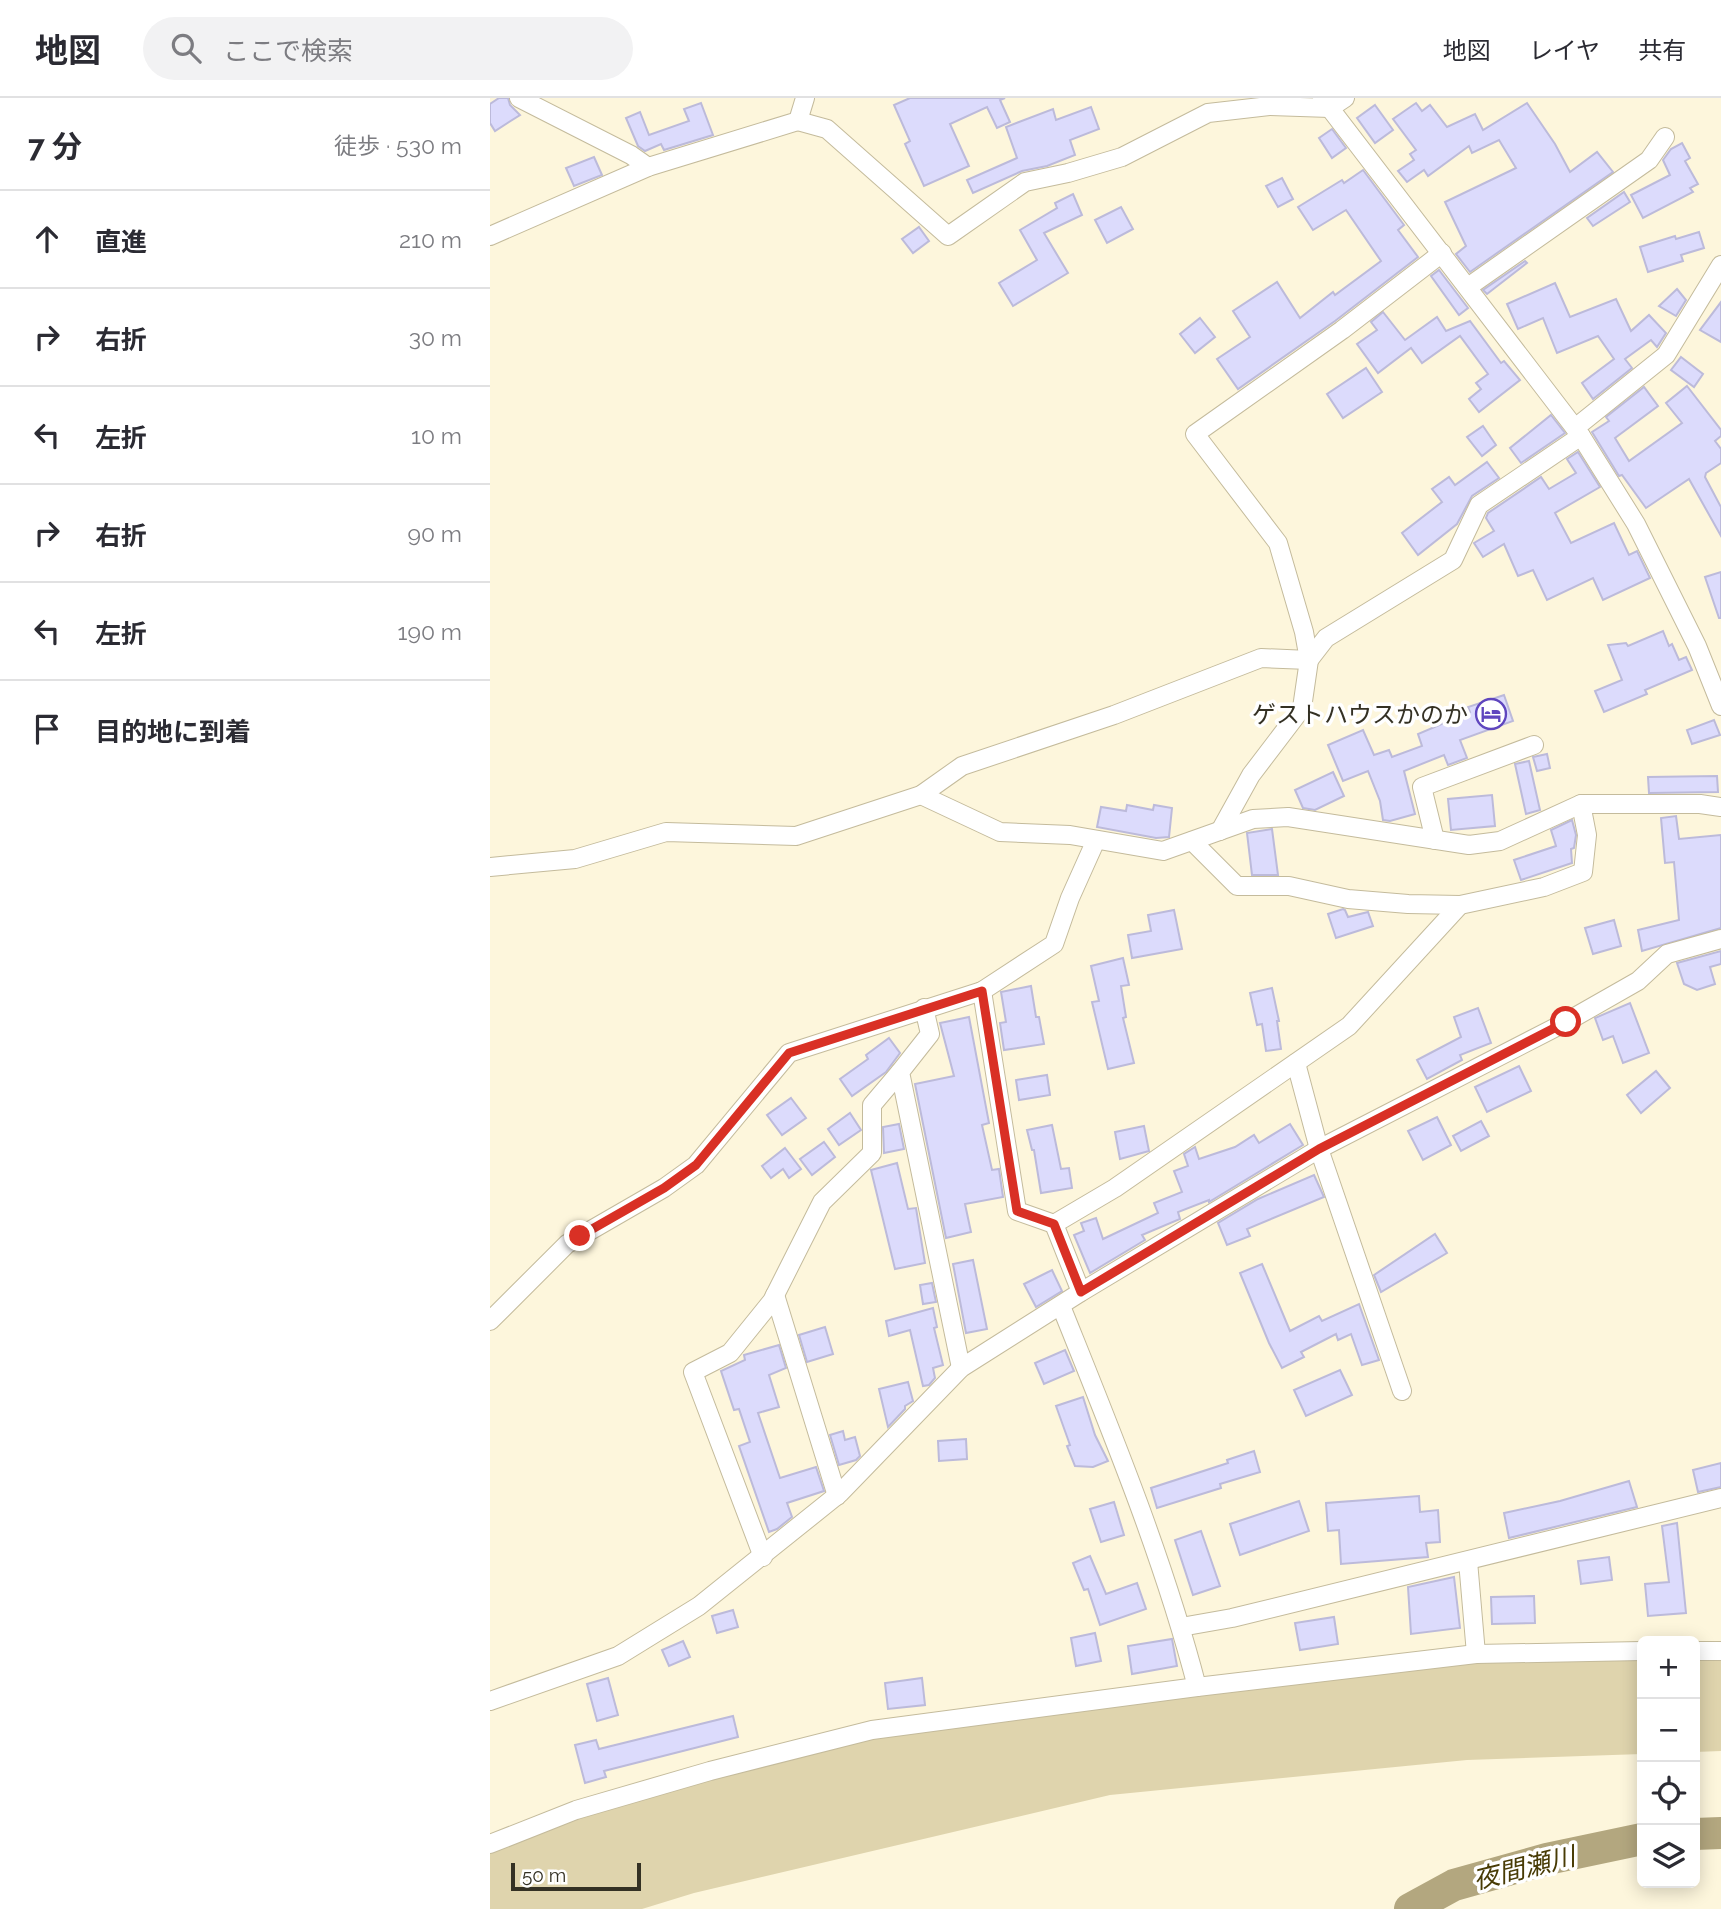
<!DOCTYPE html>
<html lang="ja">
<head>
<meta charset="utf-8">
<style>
  :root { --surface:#fff; --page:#f2f2f3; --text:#2b2b33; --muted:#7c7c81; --line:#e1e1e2 }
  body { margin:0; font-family:Raleway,"Noto Sans JP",sans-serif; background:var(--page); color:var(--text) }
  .controls { position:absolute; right:21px; bottom:21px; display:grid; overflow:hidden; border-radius:10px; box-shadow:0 4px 18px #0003 }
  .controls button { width:63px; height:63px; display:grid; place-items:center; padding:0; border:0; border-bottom:2px solid var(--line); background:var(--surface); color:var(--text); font:35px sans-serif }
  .scale { position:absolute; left:21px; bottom:18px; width:130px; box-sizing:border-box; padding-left:7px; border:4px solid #343124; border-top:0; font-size:19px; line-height:24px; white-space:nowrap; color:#343124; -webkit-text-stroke:5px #fff; paint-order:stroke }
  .stop { position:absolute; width:21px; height:21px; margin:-16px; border:5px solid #d93025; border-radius:50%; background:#fff }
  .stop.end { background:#d93025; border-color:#fff; box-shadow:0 2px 7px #0008 }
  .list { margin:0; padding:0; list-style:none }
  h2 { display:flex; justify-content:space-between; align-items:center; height:91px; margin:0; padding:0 28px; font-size:30px }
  h2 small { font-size:23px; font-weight:400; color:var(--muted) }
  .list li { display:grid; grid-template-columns:46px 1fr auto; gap:21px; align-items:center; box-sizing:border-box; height:98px; padding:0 28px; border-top:2px solid var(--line) }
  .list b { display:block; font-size:26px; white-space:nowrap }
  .list em { font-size:23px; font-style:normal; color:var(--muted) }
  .icon { flex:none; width:38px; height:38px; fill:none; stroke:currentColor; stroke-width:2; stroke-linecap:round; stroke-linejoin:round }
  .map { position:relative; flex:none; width:1231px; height:1811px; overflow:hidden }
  header { display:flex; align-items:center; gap:42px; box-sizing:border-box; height:98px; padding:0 35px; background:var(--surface); border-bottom:2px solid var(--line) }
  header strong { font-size:33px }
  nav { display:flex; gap:38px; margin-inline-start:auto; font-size:24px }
  .search { width:490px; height:63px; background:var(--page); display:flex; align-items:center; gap:18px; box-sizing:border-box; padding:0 24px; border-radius:38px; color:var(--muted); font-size:26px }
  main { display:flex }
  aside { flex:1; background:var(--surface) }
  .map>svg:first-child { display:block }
</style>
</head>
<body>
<header>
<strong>地図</strong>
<div class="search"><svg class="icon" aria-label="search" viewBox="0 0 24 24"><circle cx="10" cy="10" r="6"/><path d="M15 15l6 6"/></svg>ここで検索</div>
<nav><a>地図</a><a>レイヤ</a><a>共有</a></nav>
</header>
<main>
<aside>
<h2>7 分<small>徒歩 · 530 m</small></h2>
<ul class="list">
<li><svg class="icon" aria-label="ahead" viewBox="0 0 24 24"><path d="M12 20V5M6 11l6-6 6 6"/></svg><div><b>直進</b></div><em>210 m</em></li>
<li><svg class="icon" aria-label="right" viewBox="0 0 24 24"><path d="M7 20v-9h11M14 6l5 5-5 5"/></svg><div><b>右折</b></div><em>30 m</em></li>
<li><svg class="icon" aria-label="left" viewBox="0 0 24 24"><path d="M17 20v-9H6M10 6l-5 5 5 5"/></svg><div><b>左折</b></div><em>10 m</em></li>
<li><svg class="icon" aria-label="right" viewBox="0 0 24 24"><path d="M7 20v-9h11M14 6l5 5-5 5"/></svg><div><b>右折</b></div><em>90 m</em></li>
<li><svg class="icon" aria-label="left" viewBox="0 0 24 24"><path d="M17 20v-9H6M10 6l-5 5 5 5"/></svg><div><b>左折</b></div><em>190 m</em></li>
<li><svg class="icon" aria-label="arrive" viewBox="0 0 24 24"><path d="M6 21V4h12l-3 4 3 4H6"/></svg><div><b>目的地に到着</b></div></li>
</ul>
</aside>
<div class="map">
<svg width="1231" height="1811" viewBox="0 0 1231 1811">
  <rect width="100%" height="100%" fill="#fdf6dc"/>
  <g fill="#dfd4ad">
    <path d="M1119,1553H1152V1656L977,1662L620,1697L204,1795L152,1811H0V1746L382,1632L707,1589Z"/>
    <path d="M1205,1553H1231V1653L1205,1654Z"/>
  </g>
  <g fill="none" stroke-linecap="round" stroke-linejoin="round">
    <g stroke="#b3a77f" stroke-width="32">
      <path d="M1205,1736L1231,1735"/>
      <path d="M920,1811L964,1787L1057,1761L1152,1741"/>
    </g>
  </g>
  <g fill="#dcdbfc" stroke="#bcbada" stroke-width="2">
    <path d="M9,0H18L20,7L30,17L5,33L0,25V6Z"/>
    <path d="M420,0H515L510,2L520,24L507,30L497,9L460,26L479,68L434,88L415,46L420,43L404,7Z"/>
    <path d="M211,5L223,37L174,52L171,46L155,53L148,48L136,20L150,14L159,37L199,23L194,11Z"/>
    <path d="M926,5L932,13L940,7L957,29L985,16L993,32L1037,5L1065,46L1080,74L1107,54L1123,74L980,174L966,156L976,148L955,104L1026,70L1009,42L982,55L979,48L938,78L934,72L917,84L908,73L924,62L920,56L926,52L903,21Z"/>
    <path d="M885,7L903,32L885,45L867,20Z"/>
    <path d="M601,9L609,31L580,42L585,57L557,68L532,73L483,95L477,82L527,60L516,29L563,11L566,22Z"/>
    <path d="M842,31L856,50L842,60L829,40Z"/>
    <path d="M1192,45L1200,60L1195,63L1208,86L1200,90L1203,94L1153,120L1141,97L1180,77L1173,62L1181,51Z"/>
    <path d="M104,59L112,77L84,88L76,70Z"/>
    <path d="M873,72L914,127L908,132L928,159L845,223L748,291L727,261L760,239L743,213L787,184L810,220L843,194L845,197L891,163L856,112L823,132L808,109L852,82L854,85Z"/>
    <path d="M792,80L803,101L788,109L776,88Z"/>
    <path d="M1134,94L1140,104L1103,128L1097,120Z"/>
    <path d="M583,96L592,117L554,135L578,175L523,208L509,185L547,162L530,132L567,110L565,105Z"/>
    <path d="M631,109L643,131L617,145L605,122Z"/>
    <path d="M429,129L439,143L423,155L412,141Z"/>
    <path d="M1209,134L1214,150L1191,157L1193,163L1158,174L1150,149L1185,138L1186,141Z"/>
    <path d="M1035,163L1037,165L997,196L993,192Z"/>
    <path d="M949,172L978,210L969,217L941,178Z"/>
    <path d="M1065,185L1080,219L1126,201L1141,233L1159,217L1176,235L1167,249L1161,242L1135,261L1142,270L1103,301L1092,285L1124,261L1108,238L1067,255L1053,220L1028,231L1017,206Z"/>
    <path d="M1187,191L1196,202L1186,218L1169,208Z"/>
    <path d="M1231,204V244L1210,232Z"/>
    <path d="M893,214L915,242L947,219L956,233L980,223L1011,265L1014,263L1030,282L989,314L979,301L991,291L986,285L998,276L970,238L932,265L921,250L888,275L867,246L887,232L881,224Z"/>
    <path d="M710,220L725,239L705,255L690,236Z"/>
    <path d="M1191,259L1213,276L1204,289L1181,272Z"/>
    <path d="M876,270L892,294L853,320L837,296Z"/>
    <path d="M1197,288L1231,332V338L1225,343L1231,351V365L1216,375L1215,379L1231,409V438L1199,381L1156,410L1132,377L1129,378L1102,334L1119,323L1116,319L1154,289L1168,308L1125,340L1139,363L1192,325L1176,305Z"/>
    <path d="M1061,317L1075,335L1031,365L1020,350Z"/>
    <path d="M993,328L1006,347L992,358L977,339Z"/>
    <path d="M1088,354L1110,389L1065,415L1081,445L1124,425L1139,457L1147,453L1160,480L1113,502L1103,480L1057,502L1043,472L1028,478L1014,446L993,459L984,445L1004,433L996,420L998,415L1051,379L1059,391L1086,375L1077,361Z"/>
    <path d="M997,364L1009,380L982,398L967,426L928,457L912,435L952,404L942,391L959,379L965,387Z"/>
    <path d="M1231,474V520H1229L1215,479Z"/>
    <path d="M1173,533L1179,548L1182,546L1189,562L1196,559L1202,572L1155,592L1157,596L1114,614L1105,593L1132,582L1118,547L1136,545L1138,548Z"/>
    <path d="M1014,597L1023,623L970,642L977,660L958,667L954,657L914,673L925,716L900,723L893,722L890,703L878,673L853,683L838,647L873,632L884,657L899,652L902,659L932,648L928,636L980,614L978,609Z"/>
    <path d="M1224,622L1230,637L1202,646L1197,632Z"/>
    <path d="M1057,656L1060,670L1047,673L1043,659Z"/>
    <path d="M1039,663L1050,712L1036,716L1025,666Z"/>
    <path d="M843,674L854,698L825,712L813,710L805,692Z"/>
    <path d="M1227,678L1228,694L1159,695L1158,679Z"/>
    <path d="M1002,697L1005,728L961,732L958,701Z"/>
    <path d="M637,707L663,712L664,707L682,710L679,739L666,740L607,729L611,709L636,713Z"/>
    <path d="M1186,718L1189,741L1231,737V830L1152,853L1148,832L1189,822L1184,764L1175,765L1171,720Z"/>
    <path d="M1082,722L1086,737L1084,750L1081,751L1082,765L1031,782L1024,762L1066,748L1061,732Z"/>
    <path d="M782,731L788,777H762L757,735Z"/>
    <path d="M853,811L855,812L858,819L878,814L883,828L846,840L838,816Z"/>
    <path d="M684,812L692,851L642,860L638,837L661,833L658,817Z"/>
    <path d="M1124,822L1131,848L1103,856L1095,830Z"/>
    <path d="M1231,853V866L1220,869L1225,886L1207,892L1194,886L1187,865Z"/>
    <path d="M633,860L639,887L631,888L636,919L633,920L644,965L618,971L602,904L609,903L601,868Z"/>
    <path d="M541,888L546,919H549L554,946L514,952L510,925L516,924L511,894Z"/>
    <path d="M782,890L789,923H787L791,951L776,953L772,926L767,927L760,895Z"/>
    <path d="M1140,905L1159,955L1133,965L1123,938L1113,942L1105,920Z"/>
    <path d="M988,910L1001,945L970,957L972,962L937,981L927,962L971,939L964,919Z"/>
    <path d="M479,919L499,1025L492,1027L502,1072L509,1071L513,1099L475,1106L481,1134L456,1140L425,986L464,978L450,925Z"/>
    <path d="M399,940L410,955L396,974L362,998L350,981L378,961L376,957Z"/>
    <path d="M1029,968L1041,993L997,1014L985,989Z"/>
    <path d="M1166,973L1180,990L1151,1015L1137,997Z"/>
    <path d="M557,977L560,997L529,1002L526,982Z"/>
    <path d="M301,1000L316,1020L292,1037L277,1017Z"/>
    <path d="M360,1015L371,1032L349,1047L338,1031Z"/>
    <path d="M947,1019L961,1047L933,1062L918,1033Z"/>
    <path d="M991,1023L999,1038L971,1053L963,1038Z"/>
    <path d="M409,1026L414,1051L394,1055L393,1029Z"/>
    <path d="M800,1026L813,1047L719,1104V1102L688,1114L690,1121L652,1137L655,1142L600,1175L584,1137L594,1133L591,1125L606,1120L613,1141L668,1115L664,1105L692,1094L684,1073L698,1068L694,1056L705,1049L709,1061L745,1049L764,1037L769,1045Z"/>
    <path d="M562,1027L571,1071L579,1070L582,1090L551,1095L544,1052H542L537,1032Z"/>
    <path d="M654,1028L659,1053L630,1061L625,1034Z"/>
    <path d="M334,1044L345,1059L322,1077L310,1061Z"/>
    <path d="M295,1050L311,1071L299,1080L293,1071L281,1080L272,1068Z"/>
    <path d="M407,1065L418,1111L426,1110L435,1165L405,1171L381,1072Z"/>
    <path d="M824,1077L834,1099L757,1131L760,1138L737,1147L728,1125L768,1101Z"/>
    <path d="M945,1136L957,1155L891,1194L884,1177Z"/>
    <path d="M483,1162L497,1231L476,1235L463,1166Z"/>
    <path d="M772,1166L800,1233L829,1218L832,1223L869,1206L889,1262L872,1267L861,1236L848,1242L846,1236L811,1254L814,1259L792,1270L779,1245L750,1175Z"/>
    <path d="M562,1172L572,1193L546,1209L534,1186Z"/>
    <path d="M442,1185L446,1204L433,1206L430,1187Z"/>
    <path d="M443,1210L447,1229L444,1230L453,1267L443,1270L445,1280L439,1287L433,1288L420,1232L399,1238L396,1223Z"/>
    <path d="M335,1229L343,1256L317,1264L309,1237Z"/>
    <path d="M289,1247L296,1270L279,1277L289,1309L268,1315L290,1380L326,1369L334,1393L297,1405L302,1419L287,1431L279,1434L249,1348L260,1344L249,1311L244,1312L231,1273L255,1262L254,1257Z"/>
    <path d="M575,1252L584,1273L554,1286L545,1265Z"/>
    <path d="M850,1272L862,1297L816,1318L804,1292Z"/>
    <path d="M418,1284L423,1303L415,1308V1311L398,1329L389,1291Z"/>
    <path d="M593,1299L605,1337L618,1363L603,1369L585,1368L577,1348L580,1347L566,1308Z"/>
    <path d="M353,1333L355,1342L365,1339L370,1358L366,1362L349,1367L340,1337Z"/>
    <path d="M476,1341L477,1361L449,1363L448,1343Z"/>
    <path d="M764,1353L770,1374L730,1386L731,1390L667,1410L661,1390L738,1365L737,1362Z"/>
    <path d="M1231,1365V1389L1208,1394L1203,1372Z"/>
    <path d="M1139,1383L1147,1409L1019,1440L1014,1415L1070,1403Z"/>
    <path d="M929,1398L930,1414L948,1412L950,1444L936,1445L938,1459L851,1466L849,1432L838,1433L836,1405Z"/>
    <path d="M809,1403L819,1433L750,1457L740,1426Z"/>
    <path d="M624,1404L634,1437L611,1444L600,1411Z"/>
    <path d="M1187,1425L1196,1515L1158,1518L1155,1486L1179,1484L1172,1428Z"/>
    <path d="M711,1433L730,1488L703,1497L685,1442Z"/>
    <path d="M600,1458L616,1496L647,1485L656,1511L610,1527L598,1491L594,1492L583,1465Z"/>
    <path d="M1119,1459L1122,1482L1091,1486L1088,1463Z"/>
    <path d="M964,1479L970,1530L921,1536L918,1489Z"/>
    <path d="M1044,1498L1045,1525L1002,1526L1001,1499Z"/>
    <path d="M243,1512L248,1529L227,1535L222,1518Z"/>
    <path d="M844,1519L848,1546L810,1552L805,1525Z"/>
    <path d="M605,1535L611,1563L586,1568L581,1540Z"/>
    <path d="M682,1541L687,1568L642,1576L638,1548Z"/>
    <path d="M193,1543L200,1559L179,1568L172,1552Z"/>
    <path d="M118,1580L128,1617L107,1623L97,1586Z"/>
    <path d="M432,1580L435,1607L398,1611L395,1585Z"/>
    <path d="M243,1618L248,1639L114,1673L116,1679L95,1685L85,1647L106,1642L109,1651Z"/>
  </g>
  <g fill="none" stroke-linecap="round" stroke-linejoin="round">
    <g stroke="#c4bb9c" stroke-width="20">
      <g id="minor">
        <path d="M29,0L141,57L158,69"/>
        <path d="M832,0L1091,338L1146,426L1207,548L1231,608"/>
        <path d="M308,23L337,31L458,138L535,84L578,75L632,59L718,15L779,8L840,10L855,0"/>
        <path d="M0,138L158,69L308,23L315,0"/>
        <path d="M978,189L1159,62L1175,39"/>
        <path d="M1085,330L1176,257L1231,167"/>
        <path d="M431,697L510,734L580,737L673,753L763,721L798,719L979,747L1010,743L1091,706H1210L1231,709"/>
        <path d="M730,733L761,677L812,610L819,562L814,534L788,445L705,336L852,232L952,155"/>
        <path d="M945,742L932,689L1044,647"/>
        <path d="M702,743L747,788H799L858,801L918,806L970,807L1054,789L1093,774L1097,737L1091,706"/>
        <path d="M0,769L85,761L176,734L306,738L431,697L472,668L624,617L771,560L819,562L836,540L963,462L989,407L1091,338"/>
        <path d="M492,893L527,1113L564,1126L625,1090L859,928L970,807"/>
        <path d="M434,910L440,936L410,974L471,1270"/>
        <path d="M806,965L829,1051L912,1293"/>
        <path d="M564,1126L591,1194"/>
        <path d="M285,1197L347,1398"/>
        <path d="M571,1208C621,1333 673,1458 707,1589"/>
        <path d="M0,1223L77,1146L174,1090L206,1067L299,955L492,893L564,846L580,800L606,742"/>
        <path d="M273,1459L203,1274L240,1255L282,1203L332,1104L382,1055V1007L410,974"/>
        <path d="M978,1463L986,1556"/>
        <path d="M691,1529L742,1520L1231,1400"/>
        <path d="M1205,1553H1231"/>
        <path d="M0,1603L128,1558L209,1508L350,1395L471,1270L591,1194L829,1051L1076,924L1148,883L1177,856L1231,841"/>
        <path d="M0,1746L86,1712L220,1673L382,1632L707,1589L986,1556L1152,1553"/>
      </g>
    </g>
    <use href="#minor" stroke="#fff" stroke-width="18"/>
  </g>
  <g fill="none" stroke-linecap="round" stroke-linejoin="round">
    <path stroke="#d93025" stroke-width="9" d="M90,1138L174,1090L206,1067L299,955L492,893L527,1113L564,1126L591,1194L829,1051L1076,924"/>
  </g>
  <defs>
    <g id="hotel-ring" transform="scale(1.575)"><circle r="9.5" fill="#fff" stroke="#5f46be" stroke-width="1.5"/><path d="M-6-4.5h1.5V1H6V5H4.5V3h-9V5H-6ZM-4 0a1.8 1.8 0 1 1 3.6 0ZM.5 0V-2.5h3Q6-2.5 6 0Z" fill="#5f46be"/></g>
  </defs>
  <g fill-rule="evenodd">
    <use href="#hotel-ring" x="1001" y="616"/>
  </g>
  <g text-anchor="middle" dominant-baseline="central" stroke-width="7" stroke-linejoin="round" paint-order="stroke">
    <g font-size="24" fill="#343124" stroke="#fff" text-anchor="end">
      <text x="978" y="616">ゲストハウスかのか</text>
    </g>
    <g font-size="26" font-style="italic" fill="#483b05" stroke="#fff">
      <text transform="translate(1034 1770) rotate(-14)">夜間瀬川</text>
    </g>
  </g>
</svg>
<div class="controls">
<button>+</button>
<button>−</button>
<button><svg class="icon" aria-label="locate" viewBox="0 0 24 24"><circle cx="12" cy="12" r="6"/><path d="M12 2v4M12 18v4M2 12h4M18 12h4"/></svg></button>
<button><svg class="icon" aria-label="layers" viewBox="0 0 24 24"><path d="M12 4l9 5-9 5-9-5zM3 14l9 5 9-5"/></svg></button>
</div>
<div class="scale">50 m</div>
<div class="stop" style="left:1076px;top:924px"></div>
<div class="stop end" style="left:90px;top:1138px"></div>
</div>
</main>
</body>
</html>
